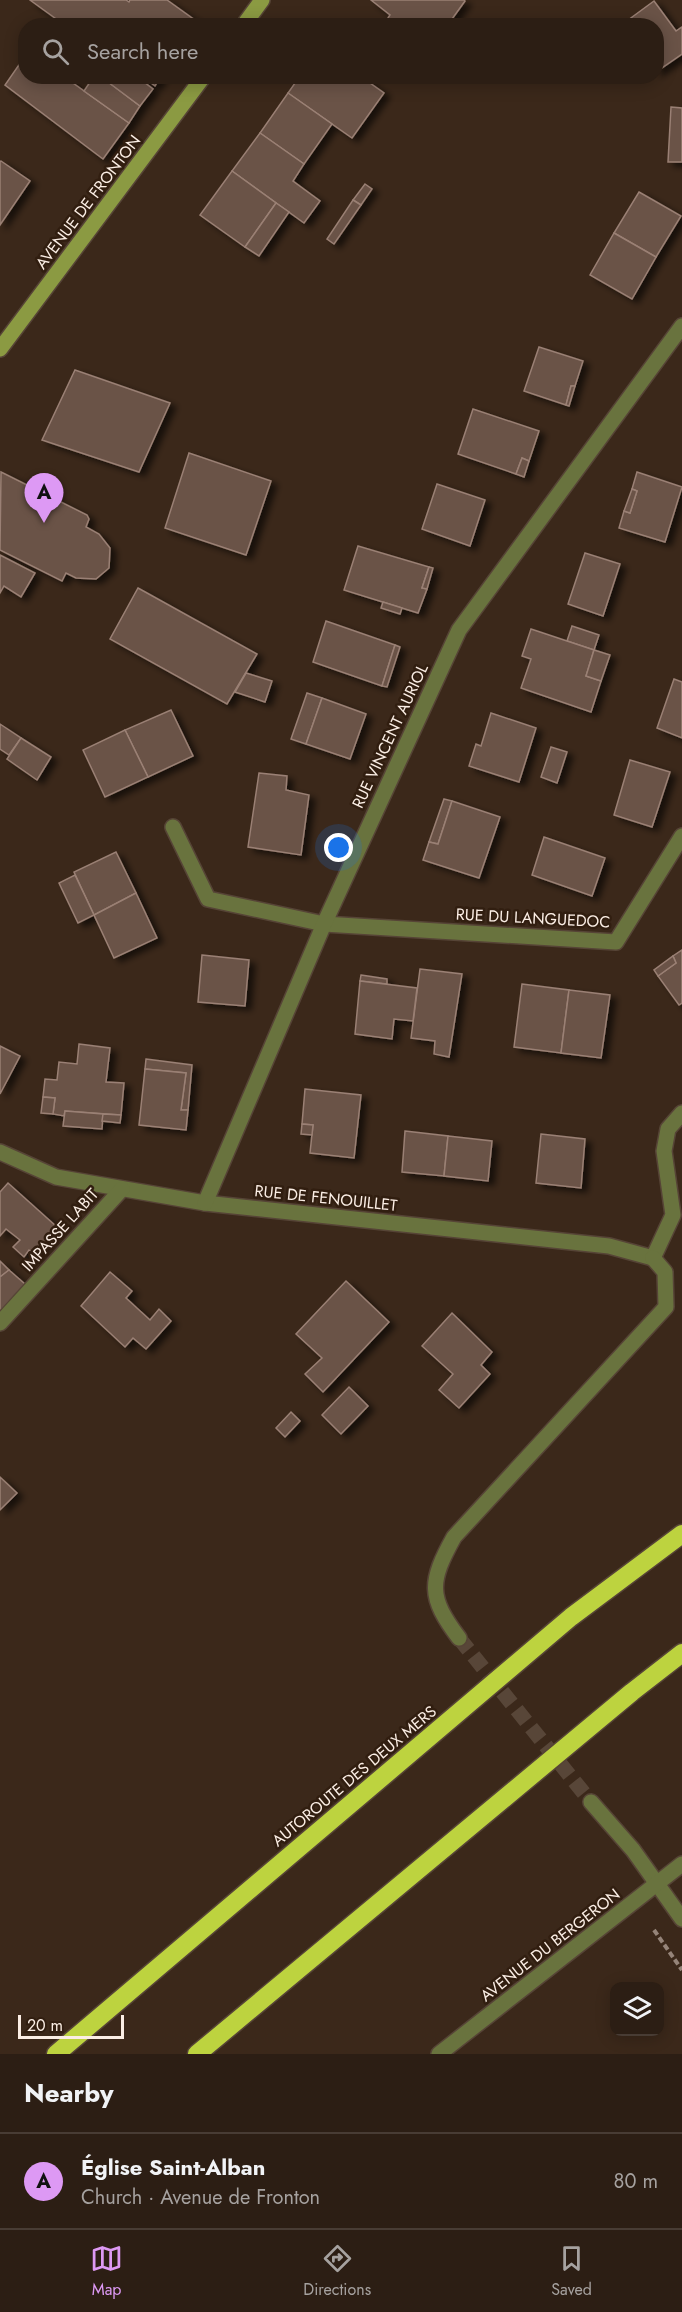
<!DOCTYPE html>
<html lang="en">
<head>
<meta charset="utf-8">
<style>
  :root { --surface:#2c1e14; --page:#34271d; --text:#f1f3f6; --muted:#a6a2a0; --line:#483c34; --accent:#dd99f4 }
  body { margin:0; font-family:Jost,sans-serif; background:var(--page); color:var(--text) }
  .controls { position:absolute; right:18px; bottom:18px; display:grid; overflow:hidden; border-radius:12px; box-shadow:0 3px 15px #0003 }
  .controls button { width:54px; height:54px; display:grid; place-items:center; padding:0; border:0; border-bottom:2px solid var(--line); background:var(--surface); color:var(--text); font:30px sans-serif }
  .scale { position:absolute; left:18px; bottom:15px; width:106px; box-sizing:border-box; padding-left:6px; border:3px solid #fbeee5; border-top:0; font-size:16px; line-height:21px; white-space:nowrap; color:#fbeee5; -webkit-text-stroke:4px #311e10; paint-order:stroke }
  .you { position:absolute; left:339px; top:848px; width:21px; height:21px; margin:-15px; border:4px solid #fff; border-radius:50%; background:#1a73e8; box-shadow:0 0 0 9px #1a73e833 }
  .badge { display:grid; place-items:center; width:39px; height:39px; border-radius:50%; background:var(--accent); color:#111; font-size:20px; font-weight:700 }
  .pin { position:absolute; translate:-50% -50px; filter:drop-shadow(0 2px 3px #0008) }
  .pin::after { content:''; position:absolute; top:32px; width:21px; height:18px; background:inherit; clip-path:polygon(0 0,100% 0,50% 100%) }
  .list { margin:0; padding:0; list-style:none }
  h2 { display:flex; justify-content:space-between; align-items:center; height:78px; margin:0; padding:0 24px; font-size:26px }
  h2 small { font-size:20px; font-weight:400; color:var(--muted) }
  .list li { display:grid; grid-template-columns:39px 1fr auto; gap:18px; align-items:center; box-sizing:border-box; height:96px; padding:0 24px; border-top:2px solid var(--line) }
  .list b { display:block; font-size:22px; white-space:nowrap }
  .list p { margin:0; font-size:20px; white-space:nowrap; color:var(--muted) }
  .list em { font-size:20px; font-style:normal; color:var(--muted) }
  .icon { flex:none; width:33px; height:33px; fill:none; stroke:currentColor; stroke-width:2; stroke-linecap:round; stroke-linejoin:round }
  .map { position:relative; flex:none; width:682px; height:2054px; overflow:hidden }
  .search { position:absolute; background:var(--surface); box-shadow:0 3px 15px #0003; left:18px; right:18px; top:18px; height:66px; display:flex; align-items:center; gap:15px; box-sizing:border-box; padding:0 21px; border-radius:24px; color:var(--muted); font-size:22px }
  .sheet { height:174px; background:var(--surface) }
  nav { display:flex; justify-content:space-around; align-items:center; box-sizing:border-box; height:84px; border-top:2px solid var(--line); background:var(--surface); font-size:16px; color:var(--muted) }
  nav a { display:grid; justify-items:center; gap:3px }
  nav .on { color:var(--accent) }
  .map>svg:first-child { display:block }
</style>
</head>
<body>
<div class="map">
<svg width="682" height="2054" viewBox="0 0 682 2054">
  <defs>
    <filter id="shadow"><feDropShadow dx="6" dy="4" stdDeviation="3" flood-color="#0009"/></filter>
  </defs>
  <rect width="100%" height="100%" fill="#3b281a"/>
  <g fill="#6a5247" stroke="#9a8074" stroke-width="1.5" filter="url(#shadow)">
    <path d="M30,0H126L129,2L130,0H167L199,23L197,26H66Z"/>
    <path d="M371,0H464L465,1L447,26H392L386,21L390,15Z"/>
    <path d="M654,1L676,31L682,27V54L656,72V26H620Z"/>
    <path d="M23,59L26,61V76H63L129,123L103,159L5,85Z"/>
    <path d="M94,76H100L140,106L129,123L84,91Z"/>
    <path d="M100,76H136L153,89L140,106Z"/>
    <path d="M142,76H161L155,86Z"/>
    <path d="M300,76H360L384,93L352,138L288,93Z"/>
    <path d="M288,93L332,124L304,164L260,133Z"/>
    <path d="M671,107L682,108V162H668Z"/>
    <path d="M260,133L304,164L293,181L320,201L304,223L232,171Z"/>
    <path d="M1,161L30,181L0,225V162Z"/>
    <path d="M232,171L276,203L245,247L200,215Z"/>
    <path d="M365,184L372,189L361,205L353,200Z"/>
    <path d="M639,192L681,216L656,257L614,233Z"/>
    <path d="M353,200L361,205L334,244L327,239Z"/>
    <path d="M276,203L289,212L259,256L245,247Z"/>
    <path d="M614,233L656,257L632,299L590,275Z"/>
    <path d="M539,347L583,361L575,386H571L566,405L524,391Z"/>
    <path d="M75,370L170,403L139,472L42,440Z"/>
    <path d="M571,386H575L569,406L566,405Z"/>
    <path d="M473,409L539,431L529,461L522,458L516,474L458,454Z"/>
    <path d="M189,453L271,481L246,555L165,528Z"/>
    <path d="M522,458L529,461L524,477L516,474Z"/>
    <path d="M1,472L87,515L89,519L86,527L99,534L110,548L109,568L96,579L76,578L66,573L62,581L0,550Z"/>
    <path d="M637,472L682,487L665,542L619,528L624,511L630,513L637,491L632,489Z"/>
    <path d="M437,484L485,500L470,546L422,529Z"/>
    <path d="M632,489L637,491L630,513L624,511Z"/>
    <path d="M358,546L429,567L422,588L427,589L418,613L344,590Z"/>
    <path d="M585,553L620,564L603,616L568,604Z"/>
    <path d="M0,555L35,573L21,597L4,586L0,593Z"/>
    <path d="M429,567L433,568L427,589L422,588Z"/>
    <path d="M138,588L257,654L227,704L110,639Z"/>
    <path d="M383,602L402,608L400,614L381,608Z"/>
    <path d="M326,621L395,645L382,686L313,662Z"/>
    <path d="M572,626L599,635L594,650L567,641Z"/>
    <path d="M531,629L594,650L586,676L601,681L591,712L521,688L531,659L522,656Z"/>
    <path d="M395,645L400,647L387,687L382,686Z"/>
    <path d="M594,650L610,655L601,681L586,676Z"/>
    <path d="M246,673L272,681L265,702L235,692Z"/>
    <path d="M674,679L682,682V738L657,728Z"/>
    <path d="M307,693L322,698L306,744L291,739Z"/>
    <path d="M322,698L366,714L350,759L306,744Z"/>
    <path d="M171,710L193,756L148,777L125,730Z"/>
    <path d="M491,713L536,728L519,782L469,766L476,744L481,746Z"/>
    <path d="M0,724L21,738L9,755L0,749Z"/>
    <path d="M125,730L148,777L105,797L83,750Z"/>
    <path d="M21,738L51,757L37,780L7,759Z"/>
    <path d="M551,747L567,752L557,783L541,777Z"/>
    <path d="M630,760L670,772L652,827L614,815Z"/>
    <path d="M259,773L287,776L286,790L309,795L301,855L248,847Z"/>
    <path d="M444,799L452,801L438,844L429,842Z"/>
    <path d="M452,801L500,817L479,878L423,860L429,842L438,844Z"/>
    <path d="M544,837L605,858L592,896L532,875Z"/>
    <path d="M116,852L136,893L94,915L74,872Z"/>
    <path d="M75,875L94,915L78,923L59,883Z"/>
    <path d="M136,893L157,938L114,958L94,915Z"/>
    <path d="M682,950V1003L679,1005L658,976L676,963L673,956Z"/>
    <path d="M202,955L249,960L245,1006L198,1002Z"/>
    <path d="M673,956L676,963L658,976L654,970Z"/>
    <path d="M420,969L462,974L449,1057L434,1054L435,1041L411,1038Z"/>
    <path d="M361,975L387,979V984L360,981Z"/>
    <path d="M360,981L417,988L413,1021L394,1019L392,1039L355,1034Z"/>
    <path d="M522,984L569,990L561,1053L514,1047Z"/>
    <path d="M569,990L610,995L601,1058L561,1053Z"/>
    <path d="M79,1044L110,1048L106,1082L124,1083L121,1115L65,1111L64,1116L53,1114L55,1098L43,1097L45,1079L57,1080L59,1062L77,1064Z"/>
    <path d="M0,1046L20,1056L0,1094Z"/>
    <path d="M146,1059L192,1065L188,1110H181L186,1073L145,1069Z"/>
    <path d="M145,1069L186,1073L181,1110H188L186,1130L139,1125Z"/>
    <path d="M305,1089L361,1095L354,1158L310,1153L313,1125L302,1124Z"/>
    <path d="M43,1097L55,1098L53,1114L41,1113Z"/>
    <path d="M65,1111L103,1114L102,1129L63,1126Z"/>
    <path d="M103,1114L121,1115L120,1123L102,1121Z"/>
    <path d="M302,1124L313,1125L312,1135L301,1134Z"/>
    <path d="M405,1131L448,1136L444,1176L402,1172Z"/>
    <path d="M541,1134L585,1139L581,1188L536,1183Z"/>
    <path d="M448,1136L492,1141L488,1181L444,1176Z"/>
    <path d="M8,1183L57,1227L34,1254L29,1250L24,1257L13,1247L20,1240L6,1229L0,1236V1192Z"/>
    <path d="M0,1261L9,1270L0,1277Z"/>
    <path d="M9,1270L25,1284L0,1311V1277Z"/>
    <path d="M110,1272L132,1291L126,1298L150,1320L159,1309L171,1321L146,1349L133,1338L125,1347L81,1306Z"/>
    <path d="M346,1281L389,1322L323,1392L305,1374L322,1358L296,1334Z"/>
    <path d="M452,1313L492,1352L481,1365L490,1374L459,1408L439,1390L453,1374L422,1346Z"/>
    <path d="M349,1387L368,1406L341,1434L322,1415Z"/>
    <path d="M291,1412L300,1421L285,1437L276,1428Z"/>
    <path d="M0,1477L17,1493L0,1510Z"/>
  </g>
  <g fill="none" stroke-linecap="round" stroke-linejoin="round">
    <path stroke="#584638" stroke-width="15" stroke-dasharray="15 8" stroke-linecap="butt" d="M459,1638L591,1802"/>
    <g stroke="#564436" stroke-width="18">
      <g id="street">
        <path d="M173,827L208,899L324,924L616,942L682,836"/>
        <path d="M0,1152L56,1177L205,1203L609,1246L653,1258"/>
        <path d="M205,1203L324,924L459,630L682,326"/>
        <path d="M653,1258L673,1215L664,1151L668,1129L682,1113"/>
        <path d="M0,1323L122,1189"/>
        <path d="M459,1638C428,1597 429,1582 454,1537L666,1307L665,1272L653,1258"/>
        <path d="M591,1802L633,1850L682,1919"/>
        <path d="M439,2054L682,1864"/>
      </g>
    </g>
    <g stroke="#564436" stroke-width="18">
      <g id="secondary">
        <path d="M243,26L262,0"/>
        <path d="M0,349L204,76"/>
      </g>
    </g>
    <g stroke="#564436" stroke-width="21">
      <g id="highway">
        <path d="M56,2054L571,1617L682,1534"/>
        <path d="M197,2054L632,1692L682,1653"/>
      </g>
    </g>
    <path stroke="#958479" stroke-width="4" stroke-dasharray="6 3" stroke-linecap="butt" d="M654,1930L682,1970"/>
    <use href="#street" stroke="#69733e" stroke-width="15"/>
    <use href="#secondary" stroke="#8b9a42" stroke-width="15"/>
    <use href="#highway" stroke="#bdd33f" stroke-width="18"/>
  </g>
  <g text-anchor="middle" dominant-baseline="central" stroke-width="5" stroke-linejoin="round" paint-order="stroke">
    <g font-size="16" fill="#fbeee5" stroke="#311e10">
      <text transform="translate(88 202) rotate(-53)">AVENUE DE FRONTON</text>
      <text transform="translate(390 736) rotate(-65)">RUE VINCENT AURIOL</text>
      <text transform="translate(533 918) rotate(3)">RUE DU LANGUEDOC</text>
      <text transform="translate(326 1198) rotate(6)">RUE DE FENOUILLET</text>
      <text transform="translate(60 1230) rotate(-48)">IMPASSE LABIT</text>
      <text transform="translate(354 1776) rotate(-40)">AUTOROUTE DES DEUX MERS</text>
      <text transform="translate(550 1945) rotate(-38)">AVENUE DU BERGERON</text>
    </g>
  </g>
</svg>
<div class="controls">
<button><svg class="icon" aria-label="layers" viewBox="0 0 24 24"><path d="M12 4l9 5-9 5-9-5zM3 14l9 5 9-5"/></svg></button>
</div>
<div class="scale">20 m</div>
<div class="you"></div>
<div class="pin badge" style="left:44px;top:523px">A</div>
<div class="search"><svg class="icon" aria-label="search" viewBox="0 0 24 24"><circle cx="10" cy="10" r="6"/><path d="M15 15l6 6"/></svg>Search here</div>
</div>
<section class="sheet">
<h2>Nearby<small></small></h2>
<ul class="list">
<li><span class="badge">A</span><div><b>Église Saint-Alban</b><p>Church · Avenue de Fronton</p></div><em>80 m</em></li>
</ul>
</section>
<nav>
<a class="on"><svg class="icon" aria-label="map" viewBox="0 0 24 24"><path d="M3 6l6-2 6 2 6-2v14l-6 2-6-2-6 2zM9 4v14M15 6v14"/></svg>Map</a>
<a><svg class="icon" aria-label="directions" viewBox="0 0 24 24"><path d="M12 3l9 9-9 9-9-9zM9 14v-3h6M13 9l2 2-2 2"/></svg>Directions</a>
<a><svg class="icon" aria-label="saved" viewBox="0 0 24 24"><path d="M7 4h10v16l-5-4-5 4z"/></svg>Saved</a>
</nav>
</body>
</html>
